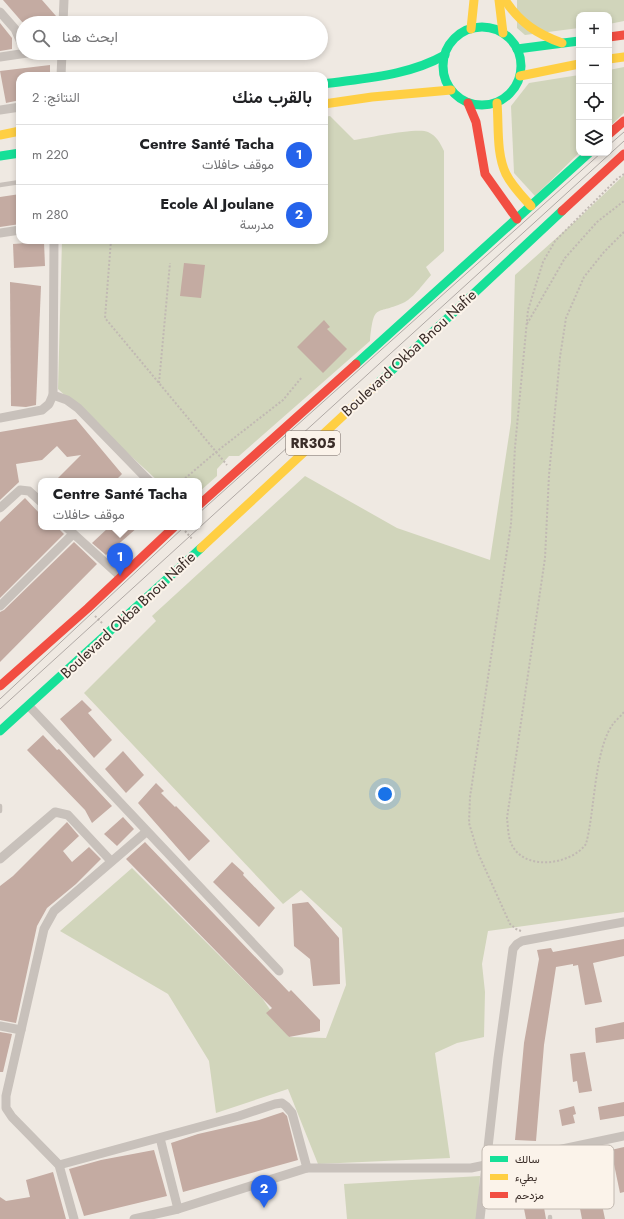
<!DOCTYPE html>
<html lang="ar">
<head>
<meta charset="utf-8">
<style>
  :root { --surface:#fff; --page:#f2f2f2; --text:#202124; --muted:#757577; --line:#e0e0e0; --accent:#2563eb }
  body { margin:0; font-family:Jost,Vazirmatn,sans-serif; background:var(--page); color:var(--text); direction:rtl }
  .controls { position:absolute; right:12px; top:12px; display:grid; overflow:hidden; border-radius:8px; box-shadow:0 2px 6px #0003 }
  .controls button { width:36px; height:36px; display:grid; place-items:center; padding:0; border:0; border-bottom:1px solid var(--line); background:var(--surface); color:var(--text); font:20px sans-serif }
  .you { position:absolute; left:385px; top:794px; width:14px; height:14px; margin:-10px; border:3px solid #fff; border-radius:50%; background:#1a73e8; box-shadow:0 0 0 6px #1a73e833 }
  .badge { display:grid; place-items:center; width:26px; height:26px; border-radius:50%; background:var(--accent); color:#fff; font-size:13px; font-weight:700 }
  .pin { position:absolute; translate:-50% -33px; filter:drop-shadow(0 1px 2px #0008) }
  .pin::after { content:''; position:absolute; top:21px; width:14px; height:12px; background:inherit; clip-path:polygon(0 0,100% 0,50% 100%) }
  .popup { position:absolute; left:38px; top:478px; width:164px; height:52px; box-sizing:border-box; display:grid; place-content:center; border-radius:8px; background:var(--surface); filter:drop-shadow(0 1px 3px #0005); font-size:13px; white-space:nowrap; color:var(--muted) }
  .popup b { font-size:15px; color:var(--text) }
  .popup::after { content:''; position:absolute; left:50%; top:100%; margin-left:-8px; border:8px solid transparent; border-top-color:var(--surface) }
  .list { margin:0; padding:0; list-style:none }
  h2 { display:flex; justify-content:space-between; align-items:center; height:52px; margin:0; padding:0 16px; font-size:17px }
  h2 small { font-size:13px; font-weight:400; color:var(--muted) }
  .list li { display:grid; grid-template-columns:26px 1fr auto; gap:12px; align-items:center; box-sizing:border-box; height:60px; padding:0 16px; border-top:1px solid var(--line) }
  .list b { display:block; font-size:15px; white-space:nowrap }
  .list p { margin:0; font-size:13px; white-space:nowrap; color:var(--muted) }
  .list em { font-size:13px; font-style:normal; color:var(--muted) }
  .icon { flex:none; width:22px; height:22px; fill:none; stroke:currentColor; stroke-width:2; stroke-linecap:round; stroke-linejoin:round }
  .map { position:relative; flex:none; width:624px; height:1219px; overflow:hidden; direction:ltr }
  .search { position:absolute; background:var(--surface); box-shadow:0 2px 6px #0003; left:16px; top:16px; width:312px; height:44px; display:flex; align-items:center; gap:10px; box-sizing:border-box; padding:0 14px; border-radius:22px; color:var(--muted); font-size:15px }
  .panel { position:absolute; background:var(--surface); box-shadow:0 2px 6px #0003; left:16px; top:72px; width:312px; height:172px; border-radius:12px; direction:rtl }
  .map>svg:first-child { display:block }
</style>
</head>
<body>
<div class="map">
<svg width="624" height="1219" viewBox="0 0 624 1219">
  <rect width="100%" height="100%" fill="#efe9e2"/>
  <g fill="#d1d5bb">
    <path d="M517,0H624V21L609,24V15H579V28L525,35L517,28Z"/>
    <path d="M624,67V113L609,127V70Z"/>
    <path d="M579,75V153L535,196L514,173L511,106L529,83Z"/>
    <path d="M330,116L354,140C367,138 418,127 428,132C437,136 440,143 444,151V251L426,267L431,275C425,282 413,298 405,302C376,316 374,301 370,341L239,456H229L217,469V476L199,492V481H158L58,389L62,240H324V117Z"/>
    <path d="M624,175V912L488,931L482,964L485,992L484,1037L457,1043L435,1053L450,1158L318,1164L288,1089L216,1113L209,1061L168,994L60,931L132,868L262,998L289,1037L326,1038L346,985L342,928L301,890L283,904L84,693L156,621L152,616L305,476L397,528L490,560L511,422L515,275L580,217Z"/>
    <path d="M480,1176L477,1219H347L344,1184Z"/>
  </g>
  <g fill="#c4aba2">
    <path d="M3,0H42L56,16L55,23H23Z"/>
    <path d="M0,23L12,38V49L0,51Z"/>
    <path d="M50,65V76H20V100L6,103L0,71Z"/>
    <path d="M20,194V224L0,227V197Z"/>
    <path d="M44,242L45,266L14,268L13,244Z"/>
    <path d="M184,263L205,265L201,298L180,296Z"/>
    <path d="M10,282L41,286L36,405L26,407L11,406Z"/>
    <path d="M324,320L330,327L327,329L347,349L323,373L297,347Z"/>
    <path d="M76,419L122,474L115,481H55L81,455L67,457L57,446L42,460L16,464L19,482L0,500V432Z"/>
    <path d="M25,498L41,515V527H57L64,534L0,598V522Z"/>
    <path d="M109,527H138L106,555L92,543Z"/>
    <path d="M74,542L97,564L0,662V612L4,610Z"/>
    <path d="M82,700L92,710L88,713L112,740L94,758L60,719Z"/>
    <path d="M43,735L57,750L59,749L112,806L92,823L85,810L27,750Z"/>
    <path d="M123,751L144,775L126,793L105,769Z"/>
    <path d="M156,783L164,791L161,793L175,807L176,806L210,841L189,861L138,803Z"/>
    <path d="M123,817L134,829L117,846L104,834Z"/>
    <path d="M67,822L79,836L63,851L72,862L89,847L101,859L76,884L47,908L37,926L16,1023L0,1020V886L13,876Z"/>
    <path d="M145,842L289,992L291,990L320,1020V1031L289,1037L266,1013L272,1008L126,859Z"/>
    <path d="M232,862L244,873L243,875L275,908L259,927L213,882Z"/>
    <path d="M308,902L339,938L340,984L313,986L310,959L294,946L292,904Z"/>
    <path d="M624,939V956L593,963L602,1002L585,1005L578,965L573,966V964L556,967L544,1045L536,1141L515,1140L524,1043L539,959L537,950L551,948L553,952Z"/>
    <path d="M624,1022V1039L596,1043L595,1028Z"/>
    <path d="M0,1032L12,1034L3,1072H0Z"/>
    <path d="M585,1052L592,1091L579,1093L577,1081L573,1082L570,1054Z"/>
    <path d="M624,1102V1116L600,1120L598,1107Z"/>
    <path d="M574,1106L576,1114L573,1115L575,1123L562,1126L559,1110Z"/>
    <path d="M283,1112L287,1116L298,1160L183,1192L171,1143L198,1134L259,1120Z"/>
    <path d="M624,1147V1192L620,1193L611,1150Z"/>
    <path d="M154,1150L167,1196L84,1216L69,1169L101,1160Z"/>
    <path d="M591,1152L605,1219H582L574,1178L540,1185L546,1219H526L516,1168Z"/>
    <path d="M53,1172L66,1219H0V1197L6,1201L30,1197L26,1180Z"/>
  </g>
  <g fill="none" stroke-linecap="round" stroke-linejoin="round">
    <g stroke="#c1b9b3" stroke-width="2" stroke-dasharray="2 2" stroke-linecap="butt">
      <path d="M624,232L604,252L584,277L566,318L560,357L549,475L545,558L507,818C508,826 508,836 511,843C523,872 571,865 586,844C595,811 594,750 613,724C616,720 621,716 624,712"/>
      <path d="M111,240L105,318L227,465"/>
      <path d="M527,324L565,258L597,222L624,201"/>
      <path d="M159,383L170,263"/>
      <path d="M182,481L216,452L283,400L302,377"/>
      <path d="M185,531L193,540"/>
      <path d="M95,616L102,623"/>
      <path d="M521,931L516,929L510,924L478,853L469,823L470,797L511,524L515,447L528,310L543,262L555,241L617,179L624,174"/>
    </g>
    <g stroke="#c8c1bb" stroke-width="4.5">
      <path d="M0,185L20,182"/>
      <path d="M0,806V811"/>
      <path d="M550,1217V1219"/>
    </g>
    <g stroke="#c8c1bb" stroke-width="9">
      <path d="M0,12L15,29L23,47"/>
      <path d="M63,23L64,0"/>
      <path d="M0,57L27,53"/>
      <path d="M61,76L62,53"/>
      <path d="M0,110L20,107"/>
      <path d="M0,233L20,230"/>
      <path d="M53,395L67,400L78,408L149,481"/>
      <path d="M0,418L42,410L49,404L53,395L54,240"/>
      <path d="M0,508L20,490L29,491L41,502"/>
      <path d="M66,527L120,576"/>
      <path d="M0,606L73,534"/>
      <path d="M29,706L279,971"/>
      <path d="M0,859L55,812L68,815L111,861"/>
      <path d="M0,1026L21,1030"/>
      <path d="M160,1138L178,1209"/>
      <path d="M59,1165L239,1116L275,1104L282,1103L286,1106L292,1113L307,1168"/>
      <path d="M74,1219L59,1165L12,1117L6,1108V1096L44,929L54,911L146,832"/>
      <path d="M134,1219L178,1209L307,1168H471L624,1136"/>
      <path d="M480,1219L498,1058L513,949L517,944L522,941L624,922"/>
    </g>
    <g stroke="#16e098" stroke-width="9">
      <circle cx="482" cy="66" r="39"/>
      <path d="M517,49L579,41"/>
      <path d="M324,84C365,78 408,76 445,55"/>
      <path d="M0,156L20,153"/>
      <path d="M356,364L589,153"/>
      <path d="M375,386L562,211"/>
      <path d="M0,731L201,548"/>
    </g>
    <g stroke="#ffcf43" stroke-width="9">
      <path d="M499,0L503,33"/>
      <path d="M505,0C520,23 537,34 562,43"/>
      <path d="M471,29L474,0"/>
      <path d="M609,59L624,57"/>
      <path d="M520,76L579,64"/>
      <path d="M497,103C499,126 496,153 506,174C512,186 522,196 531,206"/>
      <path d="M324,104L372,97L451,90"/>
      <path d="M0,135L20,131"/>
      <path d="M201,548L375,386"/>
    </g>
    <g stroke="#f24e42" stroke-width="9">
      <path d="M609,37L624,35"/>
      <path d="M468,103L476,122L485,174L517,219"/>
      <path d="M609,134L624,121"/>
      <path d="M562,211L624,154"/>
      <path d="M199,505L356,364"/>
      <path d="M0,686L88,608L174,527"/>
    </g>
    <g stroke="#b0a9a5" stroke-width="1">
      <path d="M609,145L624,132"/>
      <path d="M199,513L601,153"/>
      <path d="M0,699L184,527"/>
      <path d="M0,709L624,141"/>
    </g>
  </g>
  <g text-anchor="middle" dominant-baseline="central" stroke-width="4" stroke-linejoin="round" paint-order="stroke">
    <rect fill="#fbf3ea" stroke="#746862" stroke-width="1" x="286" y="431" width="54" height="24" rx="3"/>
    <g font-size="14" font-weight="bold" fill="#3a2d28">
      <text x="313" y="443">RR305</text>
    </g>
    <g font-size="15" fill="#3a2d28" stroke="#fbf3ea">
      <text transform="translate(409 353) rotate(-43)">Boulevard Okba Bnou Nafie</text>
      <text transform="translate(128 615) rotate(-43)">Boulevard Okba Bnou Nafie</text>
    </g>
  </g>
  <rect x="482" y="1145" width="132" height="64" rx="6" fill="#fbf3ea" stroke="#c1b8b0" stroke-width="1"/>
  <rect x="490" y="1156" width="18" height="6" fill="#16e098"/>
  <rect x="490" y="1174" width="18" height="6" fill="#ffcf43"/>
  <rect x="490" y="1192" width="18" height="6" fill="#f24e42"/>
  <g font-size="11" fill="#3a2d28">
    <text x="515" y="1163">سالك</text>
    <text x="515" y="1181">بطيء</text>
    <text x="515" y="1199">مزدحم</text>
  </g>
</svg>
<div class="controls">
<button>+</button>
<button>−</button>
<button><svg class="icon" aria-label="locate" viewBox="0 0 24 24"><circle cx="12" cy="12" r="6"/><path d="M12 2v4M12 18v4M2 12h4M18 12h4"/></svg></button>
<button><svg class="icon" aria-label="layers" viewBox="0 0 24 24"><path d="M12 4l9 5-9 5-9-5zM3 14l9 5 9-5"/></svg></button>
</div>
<div class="you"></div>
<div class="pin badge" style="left:120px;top:576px">1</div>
<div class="popup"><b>Centre Santé Tacha</b>موقف حافلات</div>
<div class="pin badge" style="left:264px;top:1208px">2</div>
<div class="search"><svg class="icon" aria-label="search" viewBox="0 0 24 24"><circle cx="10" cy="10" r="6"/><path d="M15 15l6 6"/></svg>ابحث هنا</div>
<section class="panel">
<h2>بالقرب منك<small>النتائج: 2</small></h2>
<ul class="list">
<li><span class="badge">1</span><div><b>Centre Santé Tacha</b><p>موقف حافلات</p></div><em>220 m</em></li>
<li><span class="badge">2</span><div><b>Ecole Al Joulane</b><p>مدرسة</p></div><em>280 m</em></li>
</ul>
</section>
</div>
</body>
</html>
